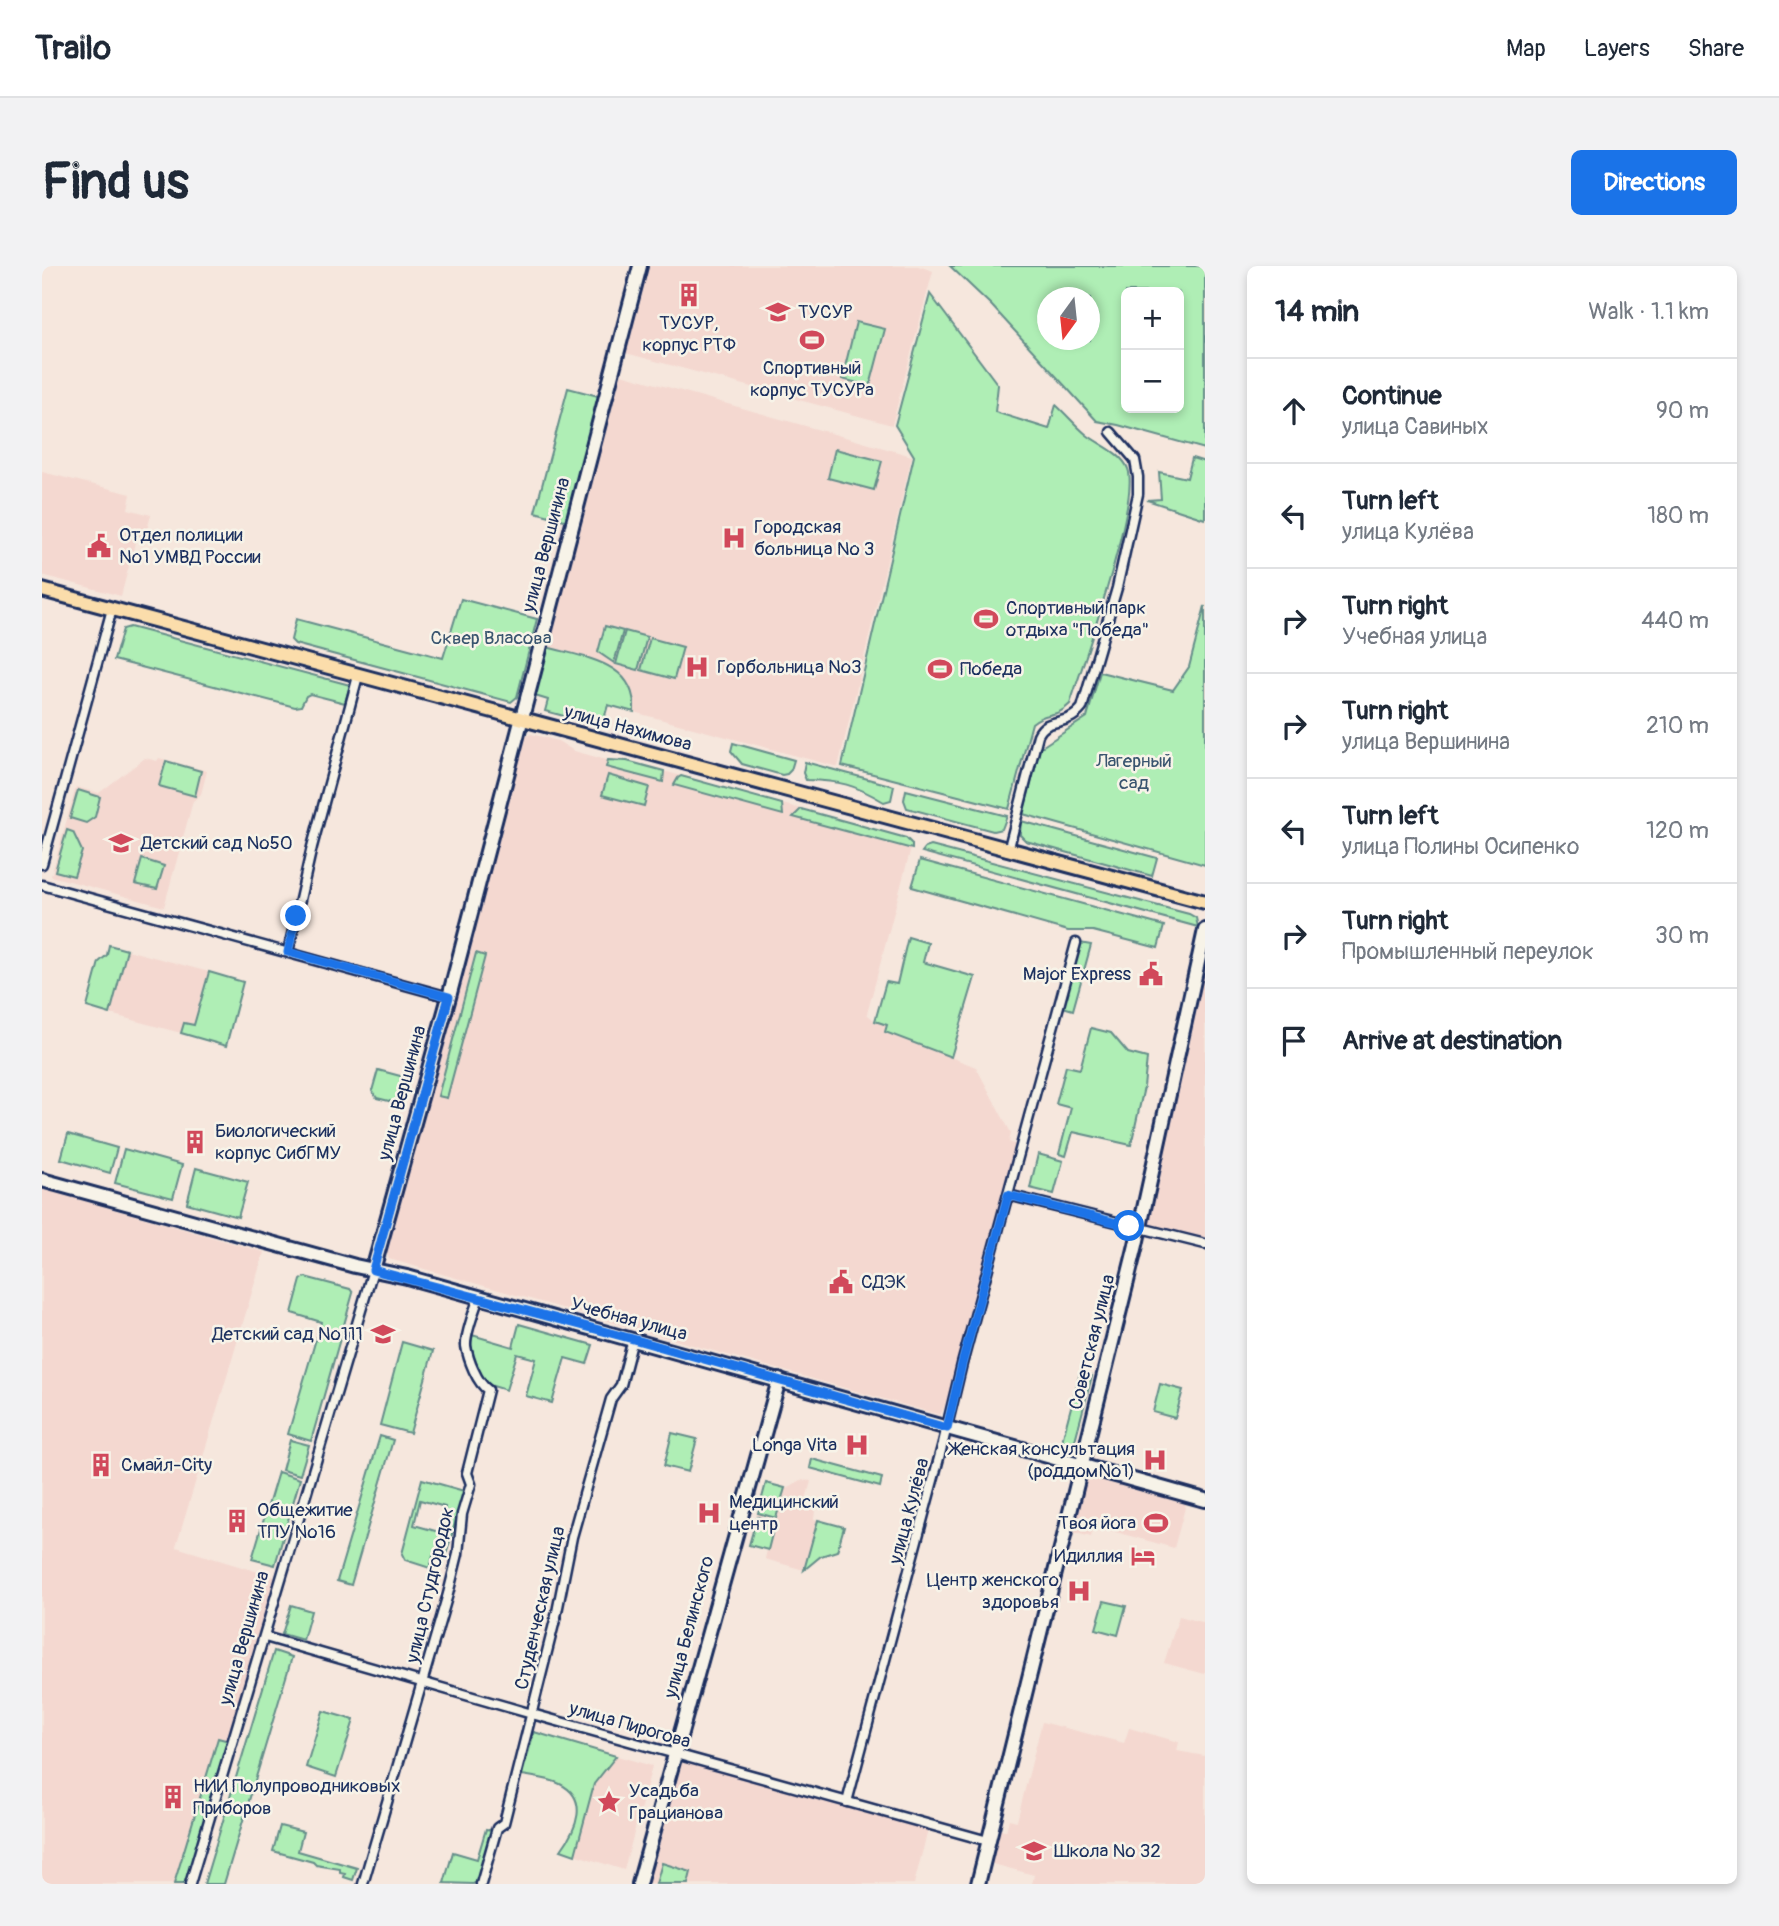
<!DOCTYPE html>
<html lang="en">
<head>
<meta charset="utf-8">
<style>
  :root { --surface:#fff; --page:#f2f2f3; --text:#1f2937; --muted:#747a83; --line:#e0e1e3; --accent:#1a73e8 }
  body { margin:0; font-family:Pangolin,sans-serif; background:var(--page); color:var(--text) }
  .controls { position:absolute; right:21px; top:21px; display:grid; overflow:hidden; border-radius:10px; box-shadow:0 4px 10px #0003 }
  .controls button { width:63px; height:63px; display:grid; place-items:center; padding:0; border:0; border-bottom:2px solid var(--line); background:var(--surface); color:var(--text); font:35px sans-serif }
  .compass { position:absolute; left:995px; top:21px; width:63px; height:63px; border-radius:50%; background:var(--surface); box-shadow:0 4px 10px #0003; rotate:195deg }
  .stop { position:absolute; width:21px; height:21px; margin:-16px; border:5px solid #1a73e8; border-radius:50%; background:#fff }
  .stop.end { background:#1a73e8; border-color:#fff; box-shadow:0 2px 7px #0008 }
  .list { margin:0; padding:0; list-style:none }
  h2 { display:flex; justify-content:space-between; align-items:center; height:91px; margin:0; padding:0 28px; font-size:30px }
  h2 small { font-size:23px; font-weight:400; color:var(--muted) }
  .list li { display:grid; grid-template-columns:46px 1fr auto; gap:21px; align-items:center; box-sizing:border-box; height:105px; padding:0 28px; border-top:2px solid var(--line) }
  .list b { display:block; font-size:26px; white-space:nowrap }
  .list p { margin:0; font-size:23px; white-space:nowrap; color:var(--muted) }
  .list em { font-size:23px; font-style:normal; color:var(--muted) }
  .icon { flex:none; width:38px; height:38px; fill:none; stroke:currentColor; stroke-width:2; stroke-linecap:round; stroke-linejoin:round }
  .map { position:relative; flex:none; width:1163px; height:1618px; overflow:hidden; border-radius:10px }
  header { display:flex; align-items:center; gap:42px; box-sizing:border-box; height:98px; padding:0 35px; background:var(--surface); border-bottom:2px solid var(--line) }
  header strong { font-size:33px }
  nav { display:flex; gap:38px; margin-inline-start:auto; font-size:24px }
  .intro { display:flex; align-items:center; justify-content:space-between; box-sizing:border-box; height:168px; padding:0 42px }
  h1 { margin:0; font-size:49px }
  .button { padding:18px 32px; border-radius:10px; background:var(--accent); color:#fff; font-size:24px; font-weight:700 }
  main { display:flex; gap:42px; padding:0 42px }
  aside { flex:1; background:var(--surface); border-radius:10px; box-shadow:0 4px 10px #0003 }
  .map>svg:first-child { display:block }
</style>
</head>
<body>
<header>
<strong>Trailo</strong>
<nav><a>Map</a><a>Layers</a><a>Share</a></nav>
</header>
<div class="intro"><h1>Find us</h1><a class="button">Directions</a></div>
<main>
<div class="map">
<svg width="1163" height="1618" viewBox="0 0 1163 1618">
  <rect width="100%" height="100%" fill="#f6e7dd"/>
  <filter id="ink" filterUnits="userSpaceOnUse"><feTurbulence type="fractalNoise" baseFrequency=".0143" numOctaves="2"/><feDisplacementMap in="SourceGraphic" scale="14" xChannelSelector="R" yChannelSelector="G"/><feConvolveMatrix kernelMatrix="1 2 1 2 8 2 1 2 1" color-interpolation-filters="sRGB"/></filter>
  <g filter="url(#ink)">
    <g fill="#f4d8d0">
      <path d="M604,0H876L891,5L850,159L580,86Z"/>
      <path d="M579,108L870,190L796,501L495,420Z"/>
      <path d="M0,206L89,228L86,243L109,249L102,275L94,273L79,330L0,309Z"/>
      <path d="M489,468L516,475L532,485L565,494L585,495L864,572L870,578L825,748L834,756L845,759L844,766L934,801L969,867L967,876L974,879L915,1100L903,1140L898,1149L347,993L344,985L482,471Z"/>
      <path d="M103,492L115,495L117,492L165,505L159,528L151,535L122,641L9,610L34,521L57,527Z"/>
      <path d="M85,684L167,706L152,760L142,757L139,767L68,748Z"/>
      <path d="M1163,707V974L1108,961L1104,957L1157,710Z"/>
      <path d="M0,923L222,986L134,1281L236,1312L143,1618H0Z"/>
      <path d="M1051,1212L1144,1238L1132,1282L1052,1260L1049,1271L1030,1266L1042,1217Z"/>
      <path d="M758,1214L769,1215L762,1241L773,1244L772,1253L802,1261L795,1285L779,1290L762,1304L723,1293L725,1284L707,1279L724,1217L746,1222Z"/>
      <path d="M1137,1350L1163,1357V1408L1122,1397Z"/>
      <path d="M1000,1456L1082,1477L1087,1462L1137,1476L1135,1485L1163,1490V1618H990L992,1609L947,1597L956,1563L964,1565L967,1553L975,1555Z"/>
      <path d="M492,1466L610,1500L582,1604L519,1584L534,1560L535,1540L529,1526L520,1518L480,1509Z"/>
      <path d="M641,1496L886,1564L872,1618H604L635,1503Z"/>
    </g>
    <g fill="#afeeb5" stroke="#658e8a" stroke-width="2" fill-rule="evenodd">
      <path d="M908,0H1163V183L1076,159L1055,155L949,39ZM1084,26H1137V142H1084ZM1006,32H1048V74H1006Z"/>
      <path d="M888,28L956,119L953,146L1007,163L1014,139C1025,149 1034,160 1045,169C1058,179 1080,187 1086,203C1098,235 1041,398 1028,438C1012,454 1006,444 990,457L967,543L800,500L872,190L853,159Z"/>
      <path d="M814,56L843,63L828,120L800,113Z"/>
      <path d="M526,122L560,131L526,255L493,246Z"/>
      <path d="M793,183L840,195L832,224L786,212Z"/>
      <path d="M1150,192L1163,196V253L1105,234L1119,233L1117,206L1145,212Z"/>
      <path d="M419,333L495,353L475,431L469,436L253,378L249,374L254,353L401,392Z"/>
      <path d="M1163,340V599L981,548L998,482L1045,451L1058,406L1131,424L1147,401Z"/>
      <path d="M563,360L581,365L572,397L556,386Z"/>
      <path d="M88,361L308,419L303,437L268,428L264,430L259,440L253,441L72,394L81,363Z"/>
      <path d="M583,365L605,371L596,404L574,398Z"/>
      <path d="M608,372L641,381L632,413L599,404Z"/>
      <path d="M505,381C543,392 595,396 592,446L566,439L560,460L503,445L506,434L493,430Z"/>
      <path d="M691,477L752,494L749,504L745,508L740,509L700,498L689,485Z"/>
      <path d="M566,494L585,495L622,505L621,516L564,501Z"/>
      <path d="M124,495L159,505L153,530L117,520Z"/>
      <path d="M763,496L852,520L849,534L842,536C812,518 798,515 764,514L761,507Z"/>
      <path d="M566,509L607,521L602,540L560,529Z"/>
      <path d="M639,510L740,538L741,549L632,519L636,512Z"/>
      <path d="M36,524L58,531L53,551L44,557L28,552Z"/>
      <path d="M864,524L965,550L960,563L951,565L865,542L862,534Z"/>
      <path d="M759,543L864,572L870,578V583L751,551Z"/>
      <path d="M979,555L1115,592L1110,610L984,575L978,569Z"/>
      <path d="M25,564L31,566L40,585L32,610L13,605Z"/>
      <path d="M889,580L1147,648L1154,652L1156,661L880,586L883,582Z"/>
      <path d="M100,593L122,600L115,623L93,618Z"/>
      <path d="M878,594L1122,660L1116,682L1051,665H1026L870,621Z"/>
      <path d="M866,671L886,677L881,696L933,711L909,791L843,766L845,759L833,755L844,716L855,718Z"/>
      <path d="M1038,677L1049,679L1031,744L1021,741Z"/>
      <path d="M67,679L85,684L68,748L45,741L57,696L65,689Z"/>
      <path d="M434,687L443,690L405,832L396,830Z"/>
      <path d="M167,706L201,716L184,780L139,767L142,757L152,759Z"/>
      <path d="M1049,762L1069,767L1086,787L1105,792L1102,821L1089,879L1031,866L1024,890L1017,888L1029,842L1014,838L1024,800L1038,803Z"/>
      <path d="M336,804L362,811L355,837L335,832L330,825Z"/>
      <path d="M26,868L75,882L68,907L19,893Z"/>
      <path d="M82,883L140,899L131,932L73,917Z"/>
      <path d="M996,888L1021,895L1012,928L988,922Z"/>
      <path d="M154,902L206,916L196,951L145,937Z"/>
      <path d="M263,1011L308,1023L311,1027L269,1175L246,1168L279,1056L250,1047L259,1014Z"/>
      <path d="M477,1058L551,1079L545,1098L523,1092L510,1137L484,1130L494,1093L475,1088L464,1124L444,1118C435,1105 427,1085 430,1069L471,1081Z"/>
      <path d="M360,1076L391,1085L368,1167L338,1159Z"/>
      <path d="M1038,1107L1050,1110L1032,1178L1020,1175Z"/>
      <path d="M1118,1118L1141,1124L1133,1152L1111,1146Z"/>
      <path d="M630,1167L655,1173L646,1206L622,1200Z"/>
      <path d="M338,1170L351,1174L309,1319L295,1315Z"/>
      <path d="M248,1174L267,1179L258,1209L240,1204Z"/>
      <path d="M770,1193L840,1212L838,1221L768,1202Z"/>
      <path d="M236,1206L258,1213L233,1299L210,1293Z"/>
      <path d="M380,1213L422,1225L403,1293L391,1290L388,1302L363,1294L360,1288ZM378,1234L403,1241L397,1266L372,1259Z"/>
      <path d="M724,1217L743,1222L734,1252L716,1247Z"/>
      <path d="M715,1251L733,1256L726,1284L707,1279Z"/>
      <path d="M776,1254L802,1261L795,1285L779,1290L762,1304Z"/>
      <path d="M1062,1335L1084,1340L1076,1369L1054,1363Z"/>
      <path d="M249,1339L269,1345L261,1374L240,1368Z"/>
      <path d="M232,1385L250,1391L182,1618H162Z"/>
      <path d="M281,1445L312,1454L294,1511L264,1501Z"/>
      <path d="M492,1466L574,1490L552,1518L533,1589L519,1584C534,1564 548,1533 518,1518C507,1512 492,1511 480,1509Z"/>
      <path d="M176,1472L187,1475L143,1618H132Z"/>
      <path d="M238,1560L261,1566L256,1585L315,1602L311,1614L302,1611L303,1608L298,1607V1603L274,1599L271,1596L231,1585Z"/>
      <path d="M444,1563L450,1564L435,1616L431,1618L402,1617L411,1586L435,1593Z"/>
      <path d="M620,1597L649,1606L646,1618H614Z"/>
    </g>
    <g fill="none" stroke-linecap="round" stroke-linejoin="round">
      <g stroke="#1b2f5e" stroke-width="13">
        <g id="street">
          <path d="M966,585L996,469C1006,449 1023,463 1040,442L1075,322L1096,228V211L1093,194L1069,166"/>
          <path d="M0,598L70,343"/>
          <path d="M0,619L407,731"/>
          <path d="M246,686L270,581L316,410"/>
          <path d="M966,929L1163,978"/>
          <path d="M223,1371L490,1448L946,1575"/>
          <path d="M805,1536L901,1177L920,1098L1034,677"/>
          <path d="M148,1618L331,1004"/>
          <path d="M321,1618L406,1328L416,1288L420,1248L429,1218L425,1207L446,1124C435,1117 426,1093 424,1080C423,1068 433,1043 437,1031"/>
          <path d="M439,1618L455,1562L462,1557L515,1346L530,1271L569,1133L579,1119L591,1073"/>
        </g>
      </g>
      <g stroke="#1b2f5e" stroke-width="18">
        <g id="secondary">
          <path d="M0,914L313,1000L365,1011L1163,1234"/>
          <path d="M331,1004L407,731L598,0"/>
          <path d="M597,1618L737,1114"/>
          <path d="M936,1618L1094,979L1163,664"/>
        </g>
      </g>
      <g stroke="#1b2f5e" stroke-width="18">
        <path id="primary" d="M0,324L1163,636"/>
      </g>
      <use href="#street" stroke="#f7f3e8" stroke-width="8"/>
      <use href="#secondary" stroke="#f7f3e8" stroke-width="12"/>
      <use href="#primary" stroke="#fbddab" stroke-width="12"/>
    </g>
  </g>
  <g fill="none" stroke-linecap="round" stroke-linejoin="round" filter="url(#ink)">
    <path stroke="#1a73e8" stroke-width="9" d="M254,650L246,686L407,731L331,1004L591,1073L905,1162L920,1098L966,929L1087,960"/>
  </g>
  <defs>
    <g id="building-bare" transform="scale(1.89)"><path d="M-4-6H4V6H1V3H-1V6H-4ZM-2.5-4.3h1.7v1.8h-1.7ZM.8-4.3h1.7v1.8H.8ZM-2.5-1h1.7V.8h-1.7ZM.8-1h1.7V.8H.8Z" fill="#d1495b" stroke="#f7f3e8" stroke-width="2.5" paint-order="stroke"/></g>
    <g id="university-bare" transform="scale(1.89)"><path d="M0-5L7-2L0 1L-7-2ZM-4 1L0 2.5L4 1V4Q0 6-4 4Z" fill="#d1495b" stroke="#f7f3e8" stroke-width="2.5" paint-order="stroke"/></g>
    <g id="stadium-bare" transform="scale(1.89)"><path d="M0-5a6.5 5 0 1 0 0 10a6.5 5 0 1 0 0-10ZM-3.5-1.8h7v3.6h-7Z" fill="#d1495b" stroke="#f7f3e8" stroke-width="2.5" paint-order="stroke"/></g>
    <g id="hospital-bare" transform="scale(1.89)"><path d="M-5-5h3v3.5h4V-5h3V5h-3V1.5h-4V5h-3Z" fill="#d1495b" stroke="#f7f3e8" stroke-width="2.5" paint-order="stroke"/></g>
    <g id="civic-bare" transform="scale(1.89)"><path d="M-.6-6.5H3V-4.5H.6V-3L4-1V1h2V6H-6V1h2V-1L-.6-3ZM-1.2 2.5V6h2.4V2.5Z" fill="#d1495b" stroke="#f7f3e8" stroke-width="2.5" paint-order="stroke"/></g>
    <g id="school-bare" transform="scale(1.89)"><path d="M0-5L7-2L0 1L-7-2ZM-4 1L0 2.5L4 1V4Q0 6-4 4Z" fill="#d1495b" stroke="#f7f3e8" stroke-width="2.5" paint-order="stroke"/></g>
    <g id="hotel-bare" transform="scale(1.89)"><path d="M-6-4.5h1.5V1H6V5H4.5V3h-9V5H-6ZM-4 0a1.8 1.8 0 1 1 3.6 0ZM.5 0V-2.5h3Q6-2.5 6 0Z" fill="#d1495b" stroke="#f7f3e8" stroke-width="2.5" paint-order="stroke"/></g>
    <g id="sight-bare" transform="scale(1.89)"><path d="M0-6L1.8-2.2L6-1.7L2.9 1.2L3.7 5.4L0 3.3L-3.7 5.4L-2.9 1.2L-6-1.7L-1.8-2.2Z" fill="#d1495b" stroke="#f7f3e8" stroke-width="2.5" paint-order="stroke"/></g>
  </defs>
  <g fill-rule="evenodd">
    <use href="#building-bare" x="647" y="29"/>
    <use href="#university-bare" x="736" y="46"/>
    <use href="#stadium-bare" x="770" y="74"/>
    <use href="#hospital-bare" x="692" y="272"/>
    <use href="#civic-bare" x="57" y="280"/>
    <use href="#stadium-bare" x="944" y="353"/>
    <use href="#hospital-bare" x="655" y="401"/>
    <use href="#stadium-bare" x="898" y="403"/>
    <use href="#school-bare" x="79" y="577"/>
    <use href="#civic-bare" x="1109" y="708"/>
    <use href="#building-bare" x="153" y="876"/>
    <use href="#civic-bare" x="799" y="1016"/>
    <use href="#school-bare" x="341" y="1068"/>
    <use href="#hospital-bare" x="815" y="1179"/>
    <use href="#hospital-bare" x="1113" y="1194"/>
    <use href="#building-bare" x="59" y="1199"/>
    <use href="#hospital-bare" x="667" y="1247"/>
    <use href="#building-bare" x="195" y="1255"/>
    <use href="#stadium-bare" x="1114" y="1257"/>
    <use href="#hotel-bare" x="1101" y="1290"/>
    <use href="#hospital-bare" x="1037" y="1325"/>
    <use href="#building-bare" x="131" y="1531"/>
    <use href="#sight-bare" x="567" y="1536"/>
    <use href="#school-bare" x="992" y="1585"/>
  </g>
  <g text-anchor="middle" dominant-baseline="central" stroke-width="5" stroke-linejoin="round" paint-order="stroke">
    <g font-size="19" fill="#1b2f5e" stroke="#f7f3e8" text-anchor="start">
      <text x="756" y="46">ТУСУР</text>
      <text x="647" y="57" text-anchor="middle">ТУСУР,<tspan x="647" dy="22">корпус РТФ</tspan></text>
      <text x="770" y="102" text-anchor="middle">Спортивный<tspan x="770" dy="22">корпус ТУСУРа</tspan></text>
      <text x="712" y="261">Городская<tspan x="712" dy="22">больница № 3</tspan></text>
      <text x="77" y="269">Отдел полиции<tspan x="77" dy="22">№1 УМВД России</tspan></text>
      <text x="964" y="342">Спортивный парк<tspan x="964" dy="22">отдыха "Победа"</tspan></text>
      <text x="675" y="401">Горбольница №3</text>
      <text x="918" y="403">Победа</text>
      <text x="99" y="577">Детский сад №50</text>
      <text x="1089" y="708" text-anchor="end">Major Express</text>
      <text x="173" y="865">Биологический<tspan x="173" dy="22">корпус СибГМУ</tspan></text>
      <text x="819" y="1016">СДЭК</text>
      <text x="321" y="1068" text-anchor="end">Детский сад №111</text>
      <text x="795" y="1179" text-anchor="end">Longa Vita</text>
      <text x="1093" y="1183" text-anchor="end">Женская консультация<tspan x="1093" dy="22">(роддом№1)</tspan></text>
      <text x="79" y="1199">Смайл-City</text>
      <text x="687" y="1236">Медицинский<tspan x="687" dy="22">центр</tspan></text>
      <text x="215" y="1244">Общежитие<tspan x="215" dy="22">ТПУ №16</tspan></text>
      <text x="1094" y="1257" text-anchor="end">Твоя йога</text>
      <text x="1081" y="1290" text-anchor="end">Идиллия</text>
      <text x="1017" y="1314" text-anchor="end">Центр женского<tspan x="1017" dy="22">здоровья</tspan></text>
      <text x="151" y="1520">НИИ Полупроводниковых<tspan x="151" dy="22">Приборов</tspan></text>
      <text x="587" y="1525">Усадьба<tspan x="587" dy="22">Грацианова</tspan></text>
      <text x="1012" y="1585">Школа № 32</text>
    </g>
    <g font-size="19" fill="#1b2f5e" stroke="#f7f3e8">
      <text transform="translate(504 279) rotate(-75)">улица Вершинина</text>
      <text transform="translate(586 462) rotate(15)">улица Нахимова</text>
      <text transform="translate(360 827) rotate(-75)">улица Вершинина</text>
      <text transform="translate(587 1053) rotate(15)">Учебная улица</text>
      <text transform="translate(1050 1076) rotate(-76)">Советская улица</text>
      <text transform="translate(867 1245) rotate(-75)">улица Кулёва</text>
      <text transform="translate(388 1319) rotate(-77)">улица Студгородок</text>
      <text transform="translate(498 1342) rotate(-77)">Студенческая улица</text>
      <text transform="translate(647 1361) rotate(-75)">улица Белинского</text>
      <text transform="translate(202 1372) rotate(-74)">улица Вершинина</text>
      <text transform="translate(588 1459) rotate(16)">улица Пирогова</text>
    </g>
    <g font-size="19" fill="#39556f" stroke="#f7f3e8">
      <text x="449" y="372">Сквер Власова</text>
      <text x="1092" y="495">Лагерный<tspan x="1092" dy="22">сад</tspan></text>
    </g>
  </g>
</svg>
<div class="controls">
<button>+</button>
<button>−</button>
</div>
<svg class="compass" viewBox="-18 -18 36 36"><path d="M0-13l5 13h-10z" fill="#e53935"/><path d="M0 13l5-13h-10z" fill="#747a83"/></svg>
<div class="stop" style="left:1087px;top:960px"></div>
<div class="stop end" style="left:254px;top:650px"></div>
</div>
<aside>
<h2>14 min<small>Walk · 1.1 km</small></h2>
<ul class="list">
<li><svg class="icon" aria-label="ahead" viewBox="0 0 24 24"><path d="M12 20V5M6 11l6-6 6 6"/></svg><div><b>Continue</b><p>улица Савиных</p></div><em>90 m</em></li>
<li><svg class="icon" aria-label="left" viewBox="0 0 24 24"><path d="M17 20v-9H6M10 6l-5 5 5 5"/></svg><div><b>Turn left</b><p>улица Кулёва</p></div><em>180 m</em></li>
<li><svg class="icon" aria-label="right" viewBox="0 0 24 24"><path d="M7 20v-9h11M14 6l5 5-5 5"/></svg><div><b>Turn right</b><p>Учебная улица</p></div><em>440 m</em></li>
<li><svg class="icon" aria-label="right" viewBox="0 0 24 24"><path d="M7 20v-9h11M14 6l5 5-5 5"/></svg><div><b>Turn right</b><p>улица Вершинина</p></div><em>210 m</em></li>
<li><svg class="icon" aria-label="left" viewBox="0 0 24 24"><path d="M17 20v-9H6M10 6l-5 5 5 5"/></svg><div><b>Turn left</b><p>улица Полины Осипенко</p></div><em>120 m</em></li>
<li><svg class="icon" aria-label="right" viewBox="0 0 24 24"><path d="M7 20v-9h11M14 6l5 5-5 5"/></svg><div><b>Turn right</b><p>Промышленный переулок</p></div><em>30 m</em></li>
<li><svg class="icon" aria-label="arrive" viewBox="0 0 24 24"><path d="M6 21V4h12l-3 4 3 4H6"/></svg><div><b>Arrive at destination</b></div></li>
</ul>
</aside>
</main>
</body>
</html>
